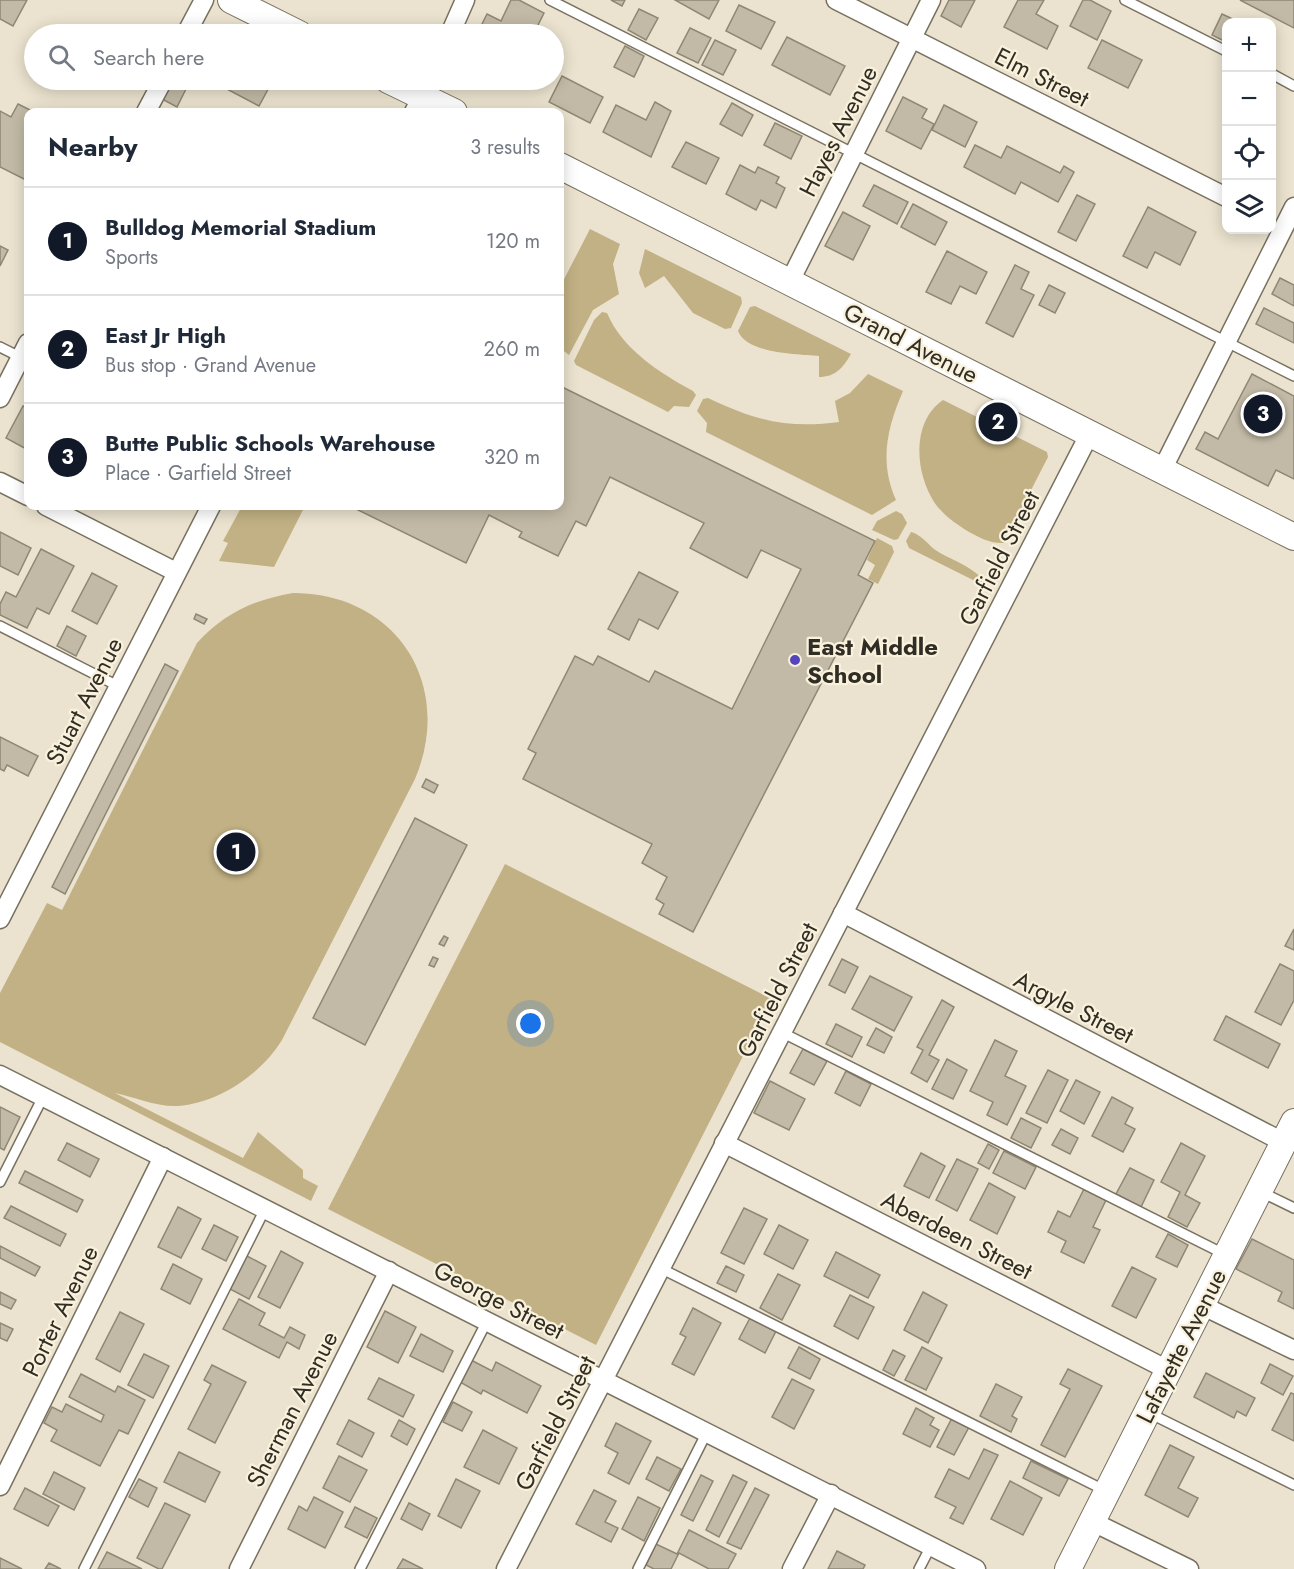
<!DOCTYPE html>
<html lang="en">
<head>
<meta charset="utf-8">
<style>
  :root { --surface:#fff; --page:#f2f2f3; --text:#1f2937; --muted:#747a83; --line:#e0e1e3; --accent:#111827 }
  body { margin:0; font-family:Jost,sans-serif; background:var(--page); color:var(--text) }
  .controls { position:absolute; right:18px; top:18px; display:grid; overflow:hidden; border-radius:12px; box-shadow:0 3px 15px #0003 }
  .controls button { width:54px; height:54px; display:grid; place-items:center; padding:0; border:0; border-bottom:2px solid var(--line); background:var(--surface); color:var(--text); font:30px sans-serif }
  .you { position:absolute; left:531px; top:1024px; width:21px; height:21px; margin:-15px; border:4px solid #fff; border-radius:50%; background:#1a73e8; box-shadow:0 0 0 9px #1a73e833 }
  .badge { display:grid; place-items:center; width:39px; height:39px; border-radius:50%; background:var(--accent); color:#fff; font-size:20px; font-weight:700 }
  .pin { position:absolute; translate:-50% -50%; border:3px solid #fff; box-shadow:0 2px 6px #0006 }
  .list { margin:0; padding:0; list-style:none }
  h2 { display:flex; justify-content:space-between; align-items:center; height:78px; margin:0; padding:0 24px; font-size:26px }
  h2 small { font-size:20px; font-weight:400; color:var(--muted) }
  .list li { display:grid; grid-template-columns:39px 1fr auto; gap:18px; align-items:center; box-sizing:border-box; height:108px; padding:0 24px; border-top:2px solid var(--line) }
  .list b { display:block; font-size:22px; white-space:nowrap }
  .list p { margin:0; font-size:20px; white-space:nowrap; color:var(--muted) }
  .list em { font-size:20px; font-style:normal; color:var(--muted) }
  .icon { flex:none; width:33px; height:33px; fill:none; stroke:currentColor; stroke-width:2; stroke-linecap:round; stroke-linejoin:round }
  .map { position:relative; flex:none; width:1294px; height:1569px; overflow:hidden }
  .search { position:absolute; background:var(--surface); box-shadow:0 3px 15px #0003; left:24px; top:24px; width:540px; height:66px; display:flex; align-items:center; gap:15px; box-sizing:border-box; padding:0 21px; border-radius:33px; color:var(--muted); font-size:22px }
  .panel { position:absolute; background:var(--surface); box-shadow:0 3px 15px #0003; left:24px; top:108px; width:540px; height:402px; border-radius:12px }
  .map>svg:first-child { display:block }
</style>
</head>
<body>
<div class="map">
<svg width="1294" height="1569" viewBox="0 0 1294 1569">
  <rect width="100%" height="100%" fill="#ebe3cf"/>
  <g fill="#c2b184">
    <path d="M590,229L620,244L613,264L619,294L593,310L569,355L560,348V287Z"/>
    <path d="M645,249L741,297L742,303L731,328L725,329L693,313L664,276L645,288L639,273Z"/>
    <path d="M755,306L851,354C843,368 835,377 819,377V356C798,354 747,354 738,331L750,307Z"/>
    <path d="M602,312L607,313C622,349 660,373 693,391L696,395L689,407L674,406L668,412L576,365L574,361L594,320Z"/>
    <path d="M868,374L903,391C887,428 879,462 896,500L872,515L706,432L707,423L697,411L703,399L708,398C754,420 787,429 839,422L835,401L850,393Z"/>
    <path d="M943,400L1047,452L1048,457L1004,543C992,544 980,538 969,532C956,524 943,515 934,502C915,472 911,422 943,400Z"/>
    <path d="M242,506H305L274,567L219,561L228,543L223,541Z"/>
    <path d="M896,511L902,514L907,523L898,539L894,540L872,530L877,521Z"/>
    <path d="M911,532C920,534 927,543 934,549C950,560 971,565 983,580V585L909,548L906,541Z"/>
    <path d="M877,538L892,546L894,552L878,584L868,579L875,565L867,560Z"/>
    <path d="M293,593C396,593 455,684 415,779L282,1040C261,1074 219,1103 178,1106C156,1107 135,1097 115,1093L243,1158L258,1132L303,1170V1178L318,1186L311,1201L0,1042V993L47,903L62,910L197,643C225,613 253,600 293,593Z"/>
    <path d="M505,864L772,999L596,1345L328,1209Z"/>
  </g>
  <g fill="#c2baa6" stroke="#8e8774" stroke-width="1.5">
    <path d="M0,0H27L13,26L0,19Z"/>
    <path d="M511,0H519L544,13L535,31L526,27L522,34H477L487,14L501,21Z"/>
    <path d="M611,0H625L622,6Z"/>
    <path d="M675,0H719L709,19Z"/>
    <path d="M949,0H975L961,27L941,16Z"/>
    <path d="M1018,0H1044L1036,14L1058,26L1047,49L1004,27Z"/>
    <path d="M1083,0H1090L1111,11L1097,40L1070,26Z"/>
    <path d="M1240,0H1294V28Z"/>
    <path d="M739,5L775,22L761,49L726,31Z"/>
    <path d="M639,9L658,18L646,40L628,30Z"/>
    <path d="M1222,14L1239,22H1226V42L1212,35Z"/>
    <path d="M690,28L711,38L698,63L677,53Z"/>
    <path d="M787,37L845,66L830,95L772,65Z"/>
    <path d="M715,40L736,50L723,75L702,65Z"/>
    <path d="M1102,40L1142,60L1128,88L1088,68Z"/>
    <path d="M625,46L644,56L634,77L614,67Z"/>
    <path d="M562,76L603,97L590,123L549,102Z"/>
    <path d="M170,80H182L189,83L177,107L160,98Z"/>
    <path d="M224,80H273L259,106L221,86Z"/>
    <path d="M903,97L927,109L922,118L934,124L921,149L886,131Z"/>
    <path d="M655,102L671,111L651,157L603,132L616,105L646,120Z"/>
    <path d="M732,103L753,115L742,136L720,124Z"/>
    <path d="M18,104L34,112H28V181L0,167V111L11,117Z"/>
    <path d="M944,105L977,122L965,147L932,130Z"/>
    <path d="M775,123L802,136L791,159L764,145Z"/>
    <path d="M686,142L719,158L706,184L672,167Z"/>
    <path d="M975,145L1001,158L1007,146L1060,173L1064,166L1074,172L1058,202L1021,182L1015,194L964,167Z"/>
    <path d="M740,165L755,173L758,167L779,177L776,183L785,188L776,208L761,200L756,210L726,194Z"/>
    <path d="M874,185L908,202L897,224L863,206Z"/>
    <path d="M1077,195L1095,204L1076,241L1058,232Z"/>
    <path d="M913,204L947,222L935,245L901,227Z"/>
    <path d="M1148,207L1196,232L1180,265L1155,252L1147,268L1123,256Z"/>
    <path d="M843,212L870,226L853,260L825,246Z"/>
    <path d="M0,246L8,250L0,266Z"/>
    <path d="M947,251L987,272L976,294L960,286L951,304L926,292Z"/>
    <path d="M1015,265L1029,272L1021,289L1034,295L1013,337L986,323Z"/>
    <path d="M1280,278L1294,285V306L1272,294Z"/>
    <path d="M1049,285L1065,293L1055,313L1039,305Z"/>
    <path d="M1264,308L1294,323V343L1256,324Z"/>
    <path d="M1252,374L1294,396V479L1276,470L1268,486L1196,449L1205,432L1218,439Z"/>
    <path d="M560,386L875,541L858,575L873,583L693,932L659,914L664,904L656,899L667,877L642,863L652,844L523,779L536,753L528,749L575,656L593,665L598,656L649,682L655,671L732,709L801,569L761,550L747,578L690,548L704,523L610,477L586,526L576,521L558,556L519,537L522,532L489,515L466,563L350,506H560Z"/>
    <path d="M23,406L28,409V450L6,438Z"/>
    <path d="M0,532L31,548L18,575L0,566Z"/>
    <path d="M41,549L74,566L49,614L37,608L27,628L0,615V604L6,592L16,597Z"/>
    <path d="M639,572L678,592L658,629L639,619L629,640L608,629Z"/>
    <path d="M92,573L117,586L97,624L72,611Z"/>
    <path d="M196,614L207,619L204,624L194,619Z"/>
    <path d="M67,626L86,636L76,656L57,646Z"/>
    <path d="M165,664L178,671L65,894L52,887Z"/>
    <path d="M0,737L38,756L28,776L7,765L4,771L0,769Z"/>
    <path d="M426,779L438,785L434,793L422,787Z"/>
    <path d="M415,818L467,845L365,1045L313,1018Z"/>
    <path d="M1294,929V950L1285,946Z"/>
    <path d="M444,936L448,938L444,946L439,944Z"/>
    <path d="M433,957L438,959L434,967L429,965Z"/>
    <path d="M842,959L858,967L845,993L829,985Z"/>
    <path d="M1280,964L1294,971V1000L1281,1025L1255,1012Z"/>
    <path d="M870,976L912,997L894,1031L852,1009Z"/>
    <path d="M942,1000L954,1007L929,1055L939,1060L927,1082L911,1073L923,1050L917,1047Z"/>
    <path d="M1226,1016L1280,1044L1268,1068L1214,1040Z"/>
    <path d="M836,1024L862,1037L852,1057L826,1044Z"/>
    <path d="M876,1028L892,1037L884,1053L867,1045Z"/>
    <path d="M995,1040L1017,1051L1005,1076L1026,1086L1007,1125L987,1115L993,1102L970,1091Z"/>
    <path d="M803,1049L827,1061L814,1085L790,1073Z"/>
    <path d="M947,1059L967,1070L953,1099L932,1089Z"/>
    <path d="M1048,1070L1068,1080L1047,1123L1026,1113Z"/>
    <path d="M846,1071L871,1084L860,1106L835,1093Z"/>
    <path d="M1076,1080L1100,1092L1084,1124L1060,1111Z"/>
    <path d="M770,1081L805,1099L789,1130L754,1113Z"/>
    <path d="M1112,1097L1133,1108L1125,1124L1135,1129L1123,1152L1092,1136Z"/>
    <path d="M0,1107L20,1117L4,1150L0,1148Z"/>
    <path d="M1021,1118L1041,1128L1031,1148L1011,1138Z"/>
    <path d="M1061,1129L1078,1138L1070,1154L1052,1145Z"/>
    <path d="M67,1143L99,1159L90,1177L58,1160Z"/>
    <path d="M1181,1143L1205,1156L1185,1195L1200,1203L1187,1227L1168,1217L1180,1192L1161,1182Z"/>
    <path d="M988,1144L999,1150L989,1169L978,1163Z"/>
    <path d="M1004,1151L1036,1167L1025,1189L993,1173Z"/>
    <path d="M921,1153L945,1166L929,1198L904,1186Z"/>
    <path d="M957,1159L978,1169L957,1211L936,1200Z"/>
    <path d="M1130,1168L1154,1180L1141,1207L1116,1194Z"/>
    <path d="M25,1171L83,1200L77,1212L19,1183Z"/>
    <path d="M989,1183L1015,1197L997,1234L970,1220Z"/>
    <path d="M1084,1189L1106,1200L1093,1227L1100,1230L1084,1263L1061,1252L1066,1241L1048,1232L1058,1211L1070,1217Z"/>
    <path d="M11,1206L66,1234L60,1246L4,1218Z"/>
    <path d="M178,1207L201,1219L181,1258L158,1247Z"/>
    <path d="M744,1208L767,1219L744,1264L721,1253Z"/>
    <path d="M214,1225L238,1237L226,1261L202,1249Z"/>
    <path d="M779,1225L808,1240L793,1269L764,1254Z"/>
    <path d="M1168,1234L1188,1245L1177,1267L1156,1257Z"/>
    <path d="M1252,1239L1294,1260V1309L1278,1301L1282,1292L1236,1269Z"/>
    <path d="M0,1246L40,1267L35,1276L0,1258Z"/>
    <path d="M281,1251L303,1263L280,1308L258,1297Z"/>
    <path d="M836,1252L880,1275L868,1298L824,1276Z"/>
    <path d="M245,1255L266,1266L249,1299L228,1288Z"/>
    <path d="M173,1264L202,1279L190,1304L161,1289Z"/>
    <path d="M726,1266L744,1275L736,1292L717,1283Z"/>
    <path d="M1132,1267L1156,1279L1136,1318L1112,1306Z"/>
    <path d="M778,1274L800,1285L782,1320L760,1308Z"/>
    <path d="M0,1292L16,1300L11,1309L0,1304Z"/>
    <path d="M923,1292L947,1305L928,1343L904,1330Z"/>
    <path d="M850,1295L874,1307L858,1339L834,1326Z"/>
    <path d="M239,1299L265,1313L259,1325L284,1338L290,1327L305,1335L299,1349L287,1342L279,1358L223,1329Z"/>
    <path d="M693,1308L721,1323L694,1375L672,1364L686,1337L680,1334Z"/>
    <path d="M385,1311L416,1327L398,1363L367,1347Z"/>
    <path d="M120,1312L144,1324L120,1372L96,1359Z"/>
    <path d="M750,1318L776,1331L765,1353L739,1339Z"/>
    <path d="M0,1323L13,1329L7,1341L0,1338Z"/>
    <path d="M421,1334L453,1351L443,1372L410,1356Z"/>
    <path d="M799,1347L820,1359L810,1379L788,1368Z"/>
    <path d="M922,1347L942,1358L926,1390L905,1380Z"/>
    <path d="M893,1350L905,1356L894,1376L883,1370Z"/>
    <path d="M144,1354L169,1366L153,1398L128,1385Z"/>
    <path d="M471,1360L492,1371L496,1362L541,1386L527,1413L483,1390L481,1394L460,1382Z"/>
    <path d="M1270,1364L1293,1376L1283,1395L1261,1383Z"/>
    <path d="M212,1365L246,1382L215,1443L188,1429L211,1384L204,1380Z"/>
    <path d="M1068,1369L1102,1386L1065,1457L1041,1445L1070,1389L1060,1384Z"/>
    <path d="M1206,1373L1255,1398L1246,1416L1237,1411L1234,1418L1194,1397Z"/>
    <path d="M81,1374L115,1392L118,1386L145,1400L128,1434L119,1430L100,1466L51,1441L57,1430L44,1423L52,1407L62,1412L66,1404L101,1422L104,1415L69,1397Z"/>
    <path d="M379,1378L414,1395L403,1417L368,1399Z"/>
    <path d="M792,1379L814,1390L794,1429L772,1417Z"/>
    <path d="M996,1384L1022,1397L1012,1416L1017,1419L1011,1432L980,1416Z"/>
    <path d="M1291,1393L1294,1394V1441L1272,1430Z"/>
    <path d="M453,1402L472,1412L462,1431L443,1422Z"/>
    <path d="M916,1408L934,1418L930,1425L939,1430L930,1447L903,1434Z"/>
    <path d="M952,1418L969,1427L954,1455L937,1447Z"/>
    <path d="M349,1420L374,1433L362,1457L337,1444Z"/>
    <path d="M399,1420L415,1429L407,1445L391,1436Z"/>
    <path d="M616,1423L651,1441L629,1484L608,1473L618,1453L605,1446Z"/>
    <path d="M483,1430L517,1448L499,1484L464,1467Z"/>
    <path d="M1170,1445L1194,1457L1178,1488L1198,1498L1188,1517L1145,1495Z"/>
    <path d="M984,1449L998,1455L963,1524L950,1518L956,1507L935,1497L949,1469L969,1479Z"/>
    <path d="M179,1452L220,1472L205,1502L164,1482Z"/>
    <path d="M339,1456L367,1470L350,1502L323,1488Z"/>
    <path d="M657,1457L681,1469L669,1491L646,1479Z"/>
    <path d="M1031,1461L1068,1479L1059,1496L1023,1478Z"/>
    <path d="M54,1472L85,1488L74,1510L43,1494Z"/>
    <path d="M701,1475L713,1481L693,1521L681,1515Z"/>
    <path d="M733,1475L747,1482L719,1537L706,1530Z"/>
    <path d="M139,1479L157,1488L148,1507L129,1497Z"/>
    <path d="M456,1479L480,1491L461,1528L438,1516Z"/>
    <path d="M1010,1481L1042,1498L1023,1535L991,1519Z"/>
    <path d="M25,1488L59,1506L48,1526L14,1509Z"/>
    <path d="M755,1488L769,1495L741,1549L727,1543Z"/>
    <path d="M594,1490L616,1501L605,1522L618,1528L611,1542L576,1524Z"/>
    <path d="M314,1497L343,1512L325,1548L288,1529L299,1506L307,1511Z"/>
    <path d="M638,1497L660,1508L644,1541L622,1529Z"/>
    <path d="M165,1503L190,1515L162,1569H159L137,1558Z"/>
    <path d="M409,1503L430,1514L422,1530L401,1519Z"/>
    <path d="M355,1507L377,1518L367,1538L345,1527Z"/>
    <path d="M689,1530L736,1554L728,1569H709L679,1553L671,1569H654L646,1565L656,1544L677,1554Z"/>
    <path d="M837,1551L865,1565L863,1569H828Z"/>
    <path d="M107,1552L142,1569H98Z"/>
    <path d="M0,1558L22,1569H0Z"/>
    <path d="M403,1559L423,1569H397Z"/>
    <path d="M49,1563L61,1569H45Z"/>
  </g>
  <g fill="none" stroke-linecap="round" stroke-linejoin="round">
    <g stroke="#78715f" stroke-width="12">
      <g id="lane">
        <path d="M550,0L1294,376"/>
        <path d="M1125,0L1226,51"/>
        <path d="M1272,74L1294,86"/>
        <path d="M0,347L22,358"/>
        <path d="M0,626L118,686"/>
        <path d="M783,1033L1226,1255"/>
        <path d="M0,1182L43,1097"/>
        <path d="M1261,1192L1294,1208"/>
        <path d="M660,1268L1106,1491"/>
        <path d="M1149,1413L1294,1485"/>
        <path d="M84,1569L265,1209"/>
        <path d="M360,1569L487,1321"/>
        <path d="M638,1569L707,1432"/>
        <path d="M919,1569L931,1546"/>
      </g>
    </g>
    <g stroke="#78715f" stroke-width="21">
      <g id="street">
        <path d="M836,0L1226,197"/>
        <path d="M186,34L204,0"/>
        <path d="M450,34L465,0"/>
        <path d="M146,112L163,80"/>
        <path d="M414,112L430,80"/>
        <path d="M789,283L931,0"/>
        <path d="M0,398L28,343"/>
        <path d="M1162,470L1294,207"/>
        <path d="M0,482L28,496"/>
        <path d="M46,506L176,572"/>
        <path d="M843,913L1283,1142"/>
        <path d="M0,919L211,506"/>
        <path d="M0,1075L976,1569"/>
        <path d="M724,1143L1168,1370"/>
        <path d="M1201,1305L1294,1350"/>
        <path d="M0,1486L163,1157"/>
        <path d="M1093,1522L1189,1569"/>
        <path d="M239,1569L389,1271"/>
        <path d="M506,1569L1090,433"/>
        <path d="M792,1569L831,1494"/>
      </g>
    </g>
    <g stroke="#78715f" stroke-width="28">
      <g id="secondary">
        <path d="M231,0L299,34"/>
        <path d="M388,80L454,112"/>
        <path d="M560,166L1294,537"/>
        <path d="M1068,1569L1294,1122"/>
      </g>
    </g>
    <use href="#lane" stroke="#fff" stroke-width="9"/>
    <use href="#street" stroke="#fff" stroke-width="18"/>
    <use href="#secondary" stroke="#fff" stroke-width="26"/>
  </g>
  <circle fill="#5544bc" stroke="#f9f1dc" stroke-width="2" cx="795" cy="660" r="6"/>
  <g text-anchor="middle" dominant-baseline="central" stroke-width="4.5" stroke-linejoin="round" paint-order="stroke">
    <g font-size="24" fill="#302d25" stroke="#f9f1dc">
      <text transform="translate(1042 77) rotate(27)">Elm Street</text>
      <text transform="translate(838 131) rotate(-63)">Hayes Avenue</text>
      <text transform="translate(911 343) rotate(27)">Grand Avenue</text>
      <text transform="translate(999 558) rotate(-63)">Garfield Street</text>
      <text transform="translate(84 701) rotate(-63)">Stuart Avenue</text>
      <text transform="translate(777 990) rotate(-63)">Garfield Street</text>
      <text transform="translate(1074 1007) rotate(27)">Argyle Street</text>
      <text transform="translate(957 1235) rotate(27)">Aberdeen Street</text>
      <text transform="translate(499 1300) rotate(27)">George Street</text>
      <text transform="translate(60 1311) rotate(-64)">Porter Avenue</text>
      <text transform="translate(1181 1346) rotate(-63)">Lafayette Avenue</text>
      <text transform="translate(292 1409) rotate(-63)">Sherman Avenue</text>
      <text transform="translate(555 1423) rotate(-63)">Garfield Street</text>
    </g>
    <g font-size="24" font-weight="bold" fill="#302d25" stroke="#f9f1dc" text-anchor="start">
      <text x="807" y="646">East Middle<tspan x="807" dy="28">School</tspan></text>
    </g>
  </g>
</svg>
<div class="controls">
<button>+</button>
<button>−</button>
<button><svg class="icon" aria-label="locate" viewBox="0 0 24 24"><circle cx="12" cy="12" r="6"/><path d="M12 2v4M12 18v4M2 12h4M18 12h4"/></svg></button>
<button><svg class="icon" aria-label="layers" viewBox="0 0 24 24"><path d="M12 4l9 5-9 5-9-5zM3 14l9 5 9-5"/></svg></button>
</div>
<div class="you"></div>
<div class="pin badge" style="left:236px;top:852px">1</div>
<div class="pin badge" style="left:998px;top:422px">2</div>
<div class="pin badge" style="left:1263px;top:414px">3</div>
<div class="search"><svg class="icon" aria-label="search" viewBox="0 0 24 24"><circle cx="10" cy="10" r="6"/><path d="M15 15l6 6"/></svg>Search here</div>
<section class="panel">
<h2>Nearby<small>3 results</small></h2>
<ul class="list">
<li><span class="badge">1</span><div><b>Bulldog Memorial Stadium</b><p>Sports</p></div><em>120 m</em></li>
<li><span class="badge">2</span><div><b>East Jr High</b><p>Bus stop · Grand Avenue</p></div><em>260 m</em></li>
<li><span class="badge">3</span><div><b>Butte Public Schools Warehouse</b><p>Place · Garfield Street</p></div><em>320 m</em></li>
</ul>
</section>
</div>
</body>
</html>
